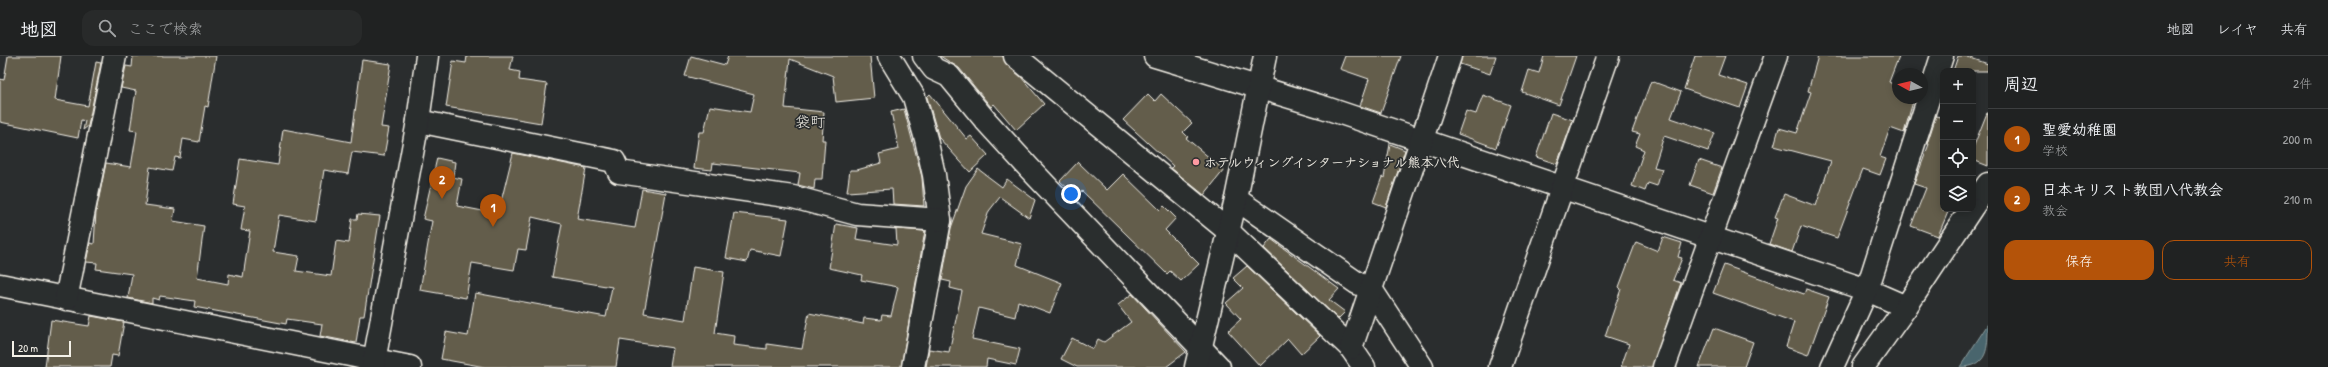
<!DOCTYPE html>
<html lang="ja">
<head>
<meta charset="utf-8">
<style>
  :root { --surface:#202222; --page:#282a2a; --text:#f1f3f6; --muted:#a2a4a5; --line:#3d3f40; --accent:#b45309 }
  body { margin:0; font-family:"Patrick Hand","Klee One",sans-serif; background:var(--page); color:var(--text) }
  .controls { position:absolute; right:12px; top:12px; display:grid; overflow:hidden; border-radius:8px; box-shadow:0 2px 10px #0003 }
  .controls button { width:36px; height:36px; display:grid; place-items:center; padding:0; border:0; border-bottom:1px solid var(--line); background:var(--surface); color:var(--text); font:20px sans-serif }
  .compass { position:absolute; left:1892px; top:12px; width:36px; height:36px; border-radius:50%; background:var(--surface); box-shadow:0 2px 10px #0003; rotate:278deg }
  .scale { position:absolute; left:12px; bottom:10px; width:59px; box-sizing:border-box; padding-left:4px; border:2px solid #f4f1e8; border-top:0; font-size:11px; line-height:14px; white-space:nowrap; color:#f4f1e8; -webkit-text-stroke:3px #2a2d2e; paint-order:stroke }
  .you { position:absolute; left:1071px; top:138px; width:14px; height:14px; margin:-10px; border:3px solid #fff; border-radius:50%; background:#1a73e8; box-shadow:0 0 0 6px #1a73e833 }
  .badge { display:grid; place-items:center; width:26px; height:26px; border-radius:50%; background:var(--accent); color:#fff; font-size:13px; font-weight:700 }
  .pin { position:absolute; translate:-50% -33px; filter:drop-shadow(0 1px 2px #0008) }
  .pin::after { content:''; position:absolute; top:21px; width:14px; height:12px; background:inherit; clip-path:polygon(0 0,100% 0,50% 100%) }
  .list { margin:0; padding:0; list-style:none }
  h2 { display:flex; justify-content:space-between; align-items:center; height:52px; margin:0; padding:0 16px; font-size:17px }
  h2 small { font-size:13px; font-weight:400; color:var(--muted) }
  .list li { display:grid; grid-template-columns:26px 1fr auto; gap:12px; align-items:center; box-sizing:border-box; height:60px; padding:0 16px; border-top:1px solid var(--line) }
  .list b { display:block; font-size:15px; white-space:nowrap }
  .list p { margin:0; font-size:13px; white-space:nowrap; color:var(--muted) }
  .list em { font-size:13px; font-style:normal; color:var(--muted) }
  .actions { display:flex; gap:8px; padding:12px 16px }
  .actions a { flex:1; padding:9px 0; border:1px solid var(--accent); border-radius:12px; text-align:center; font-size:14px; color:var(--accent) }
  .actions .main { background:var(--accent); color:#fff }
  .icon { flex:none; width:22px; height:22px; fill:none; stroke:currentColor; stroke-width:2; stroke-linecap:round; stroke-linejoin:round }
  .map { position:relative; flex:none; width:1988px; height:311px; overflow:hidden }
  header { display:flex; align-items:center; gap:24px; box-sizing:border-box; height:56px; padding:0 20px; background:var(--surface); border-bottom:1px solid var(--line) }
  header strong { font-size:19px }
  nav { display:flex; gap:22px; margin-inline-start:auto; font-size:14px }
  .search { width:280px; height:36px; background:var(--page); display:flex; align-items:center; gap:10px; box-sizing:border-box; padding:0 14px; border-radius:12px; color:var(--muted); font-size:15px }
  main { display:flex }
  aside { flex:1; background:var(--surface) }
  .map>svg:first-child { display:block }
</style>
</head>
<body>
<header>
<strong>地図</strong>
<div class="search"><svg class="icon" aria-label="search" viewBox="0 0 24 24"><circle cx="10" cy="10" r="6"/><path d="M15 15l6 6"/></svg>ここで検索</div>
<nav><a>地図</a><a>レイヤ</a><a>共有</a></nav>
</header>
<main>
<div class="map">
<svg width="1988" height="311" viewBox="0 0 1988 311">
  <rect width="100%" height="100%" fill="#2a2d2e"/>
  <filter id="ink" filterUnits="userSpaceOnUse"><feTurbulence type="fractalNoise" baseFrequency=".025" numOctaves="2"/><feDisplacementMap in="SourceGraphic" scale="8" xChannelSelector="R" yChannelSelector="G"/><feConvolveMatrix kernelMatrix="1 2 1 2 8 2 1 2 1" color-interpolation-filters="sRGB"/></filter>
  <g filter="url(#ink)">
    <path fill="#49656d" stroke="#8d9d9e" d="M1988,268C1988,293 1988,311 1960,311Z"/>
    <g fill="#645d4c" stroke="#f4f1e8">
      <path d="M8,0H61L55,44L88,50L96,6L101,7L88,70L83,74L85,65L81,64L78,82L0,66V23L4,24Z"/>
      <path d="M133,0H216L208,51L205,50L199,86L183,83L180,102L175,101L172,115L150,111L145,149L175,153L173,165L204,170L197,222L228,228L229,218L243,221L250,175L241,174L245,150L233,148L240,103L278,109L283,73L351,86L362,4L391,8L381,71L389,72L384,100L352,96L348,118L324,114L316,165L279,159L273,196L299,200L296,215L331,220L336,185L349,187L352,163H357L358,158L380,160L364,260H360L356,287L320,280L322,268L287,263L286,268L194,251L195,245L160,240L159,244L152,242V247L128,242L132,218L96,213L97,207L86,206L90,187L94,188L96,156L106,107L131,111L137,75L130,74L136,35L121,32L126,10L132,11Z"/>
      <path d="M467,0H513L510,14L520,16L519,24L547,28L541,67L446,51L453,5L466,7Z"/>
      <path d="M691,0L725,9L728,0H870L874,42L836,46L833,20L790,3L785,52L824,56L822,84H825L822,123H815L814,133L798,129L800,117L713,107L712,114L694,112L699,76H704L710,50L750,56L754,38L685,20Z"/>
      <path d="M940,0H1003L1007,9L1021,21L1044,48L1016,74L994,48L991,51L959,12Z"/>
      <path d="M1345,0H1401L1381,57L1360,50L1369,23L1340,13Z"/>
      <path d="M1462,0H1496L1490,18L1460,8Z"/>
      <path d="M1544,0H1576L1559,49L1522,36L1529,14L1539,17Z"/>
      <path d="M1695,0H1725L1718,19L1748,29L1740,52L1684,33Z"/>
      <path d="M1818,0H1899L1889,26L1898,31V42H1914L1904,77L1890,72L1880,101L1886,103L1880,119L1863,113L1837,182L1801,170L1792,196L1769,188L1778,162L1775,161L1784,138L1816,150L1831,105L1774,90L1779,72L1797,77L1811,36L1808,35Z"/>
      <path d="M1958,0H1965L1988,8V15H1953Z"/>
      <path d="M1651,25L1681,36L1671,62L1715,77L1708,95L1664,80L1654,111L1662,113L1657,130L1648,127L1645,135L1632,130L1644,94L1635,90L1640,78L1632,76Z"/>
      <path d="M930,38L967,83L971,80L988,99L970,116L939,82L927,41Z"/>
      <path d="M1148,38L1155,45L1161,38L1192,67L1183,76L1188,81L1186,82L1224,114L1204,139L1171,112L1173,110L1123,64Z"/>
      <path d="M1483,39L1511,49L1496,92L1458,78L1466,55L1476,58Z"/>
      <path d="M904,53L922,121L924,150L893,148L892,133L847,136L850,114H857L881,107L879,98L899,93L891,56Z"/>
      <path d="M1942,56L1943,154L1948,156L1938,180L1911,170L1926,132L1914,128L1929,88H1927L1936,60L1940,61Z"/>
      <path d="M1551,57L1573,64L1557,108L1536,101Z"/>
      <path d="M1987,57H1988V110L1973,104V92Z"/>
      <path d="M1390,88L1405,94L1386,151L1373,146L1382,121L1384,122Z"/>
      <path d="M513,97L586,112L577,163L635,172L642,133L666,137L644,257L685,264L693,211L724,216L715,277L734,280L733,289L767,293V288L802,293L809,257L863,268L864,262L881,264L882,259L891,260L898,231L861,224L862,219L829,212L836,168L858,172L856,183L897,189L896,173L925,175L901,311H670L673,292L620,284L616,311H485L441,303L446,276L468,280L475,237L606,261L612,231L552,221L562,168L532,161L526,194L518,193L514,214L472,207L466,242L420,234L432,165L423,163L437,102L455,106L453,121L462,123L457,150L498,158Z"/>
      <path d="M1699,104L1722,112L1713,137L1690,129Z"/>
      <path d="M1078,106L1107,134L1123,118L1160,154L1164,150L1176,162L1165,174L1199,208L1181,225L1170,215L1167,218L1082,135L1076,140L1060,125Z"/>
      <path d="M978,113L1002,131L1007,123L1035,144L1029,162L1000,141L989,155L981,178L1022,188L1017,209L1062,227L1050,257L1018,245L1015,261L979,252L972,283L1020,293L1016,309L987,303L986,311H926L929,293L949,296L962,235L950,232L951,226L942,224L951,172L966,130Z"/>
      <path d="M734,157L788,163L781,200L750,194L747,206L726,202Z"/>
      <path d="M1663,181L1682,187L1678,201L1682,202L1673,224L1681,227L1652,311H1621L1629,288L1605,280L1621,233L1619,231L1636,186L1658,195Z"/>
      <path d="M1271,183L1339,233L1329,244L1345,256L1338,263L1264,192Z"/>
      <path d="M1724,209L1804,238L1806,233L1829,241L1808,299L1786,291L1794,266L1713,237Z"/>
      <path d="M1247,210L1320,280L1301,298L1288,283L1260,310L1228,275L1241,263L1226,247L1243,232L1233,222Z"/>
      <path d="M1132,238L1186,296L1166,311H1077L1061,303L1072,282L1093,293L1098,283L1104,286L1131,266L1118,249Z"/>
      <path d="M91,260L124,266L118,300L112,299L110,311H45L51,264L89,270Z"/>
      <path d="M1714,272L1753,286L1744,311H1699Z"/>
    </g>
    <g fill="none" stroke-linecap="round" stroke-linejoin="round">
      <g stroke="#f4f1e8" stroke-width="25">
        <g id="minor">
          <path d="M889,0L914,41L926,83L934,119L940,164L913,311"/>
          <path d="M924,0L934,13L949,20L986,65L1030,113L1219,311"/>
          <path d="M1015,0L1227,174L1351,292L1364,311"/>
          <path d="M1155,0L1323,51L1867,234L1906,251"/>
          <path d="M418,65L614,105L619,116L793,141L857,158L940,164"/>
          <path d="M1236,143L1357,227L1371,233L1422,311"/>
          <path d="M1973,150L1988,128"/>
          <path d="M0,229L410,311"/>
          <path d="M66,243L115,0"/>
          <path d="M1351,292L1450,0"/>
          <path d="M373,311L418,65L427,0"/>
          <path d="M1196,311L1236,143L1265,0"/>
          <path d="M1500,311L1608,0"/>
          <path d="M1664,311L1776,0"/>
          <path d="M1832,311L1867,234L1942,0"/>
          <path d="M1863,311L1906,251L1971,153"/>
        </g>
      </g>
      <use href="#minor" stroke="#2a2d2e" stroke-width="22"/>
    </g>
  </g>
  <circle fill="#ff9aa2" stroke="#2a2d2e" stroke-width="1.5" cx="1196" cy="106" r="4"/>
  <g text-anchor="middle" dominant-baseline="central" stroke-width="3.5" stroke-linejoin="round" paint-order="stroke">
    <g font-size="13" font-weight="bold" fill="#f4f1e8" stroke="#2a2d2e" text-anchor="start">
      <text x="1204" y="106">ホテルウィングインターナショナル熊本八代</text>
    </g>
    <g font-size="15" fill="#f4f1e8" stroke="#2a2d2e">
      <text x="810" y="65">袋町</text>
    </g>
  </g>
</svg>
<div class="controls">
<button>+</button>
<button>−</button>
<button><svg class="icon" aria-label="locate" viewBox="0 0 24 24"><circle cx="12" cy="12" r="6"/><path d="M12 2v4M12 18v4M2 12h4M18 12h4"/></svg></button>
<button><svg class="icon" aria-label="layers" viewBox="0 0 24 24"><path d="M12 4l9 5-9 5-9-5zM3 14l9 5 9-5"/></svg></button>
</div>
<svg class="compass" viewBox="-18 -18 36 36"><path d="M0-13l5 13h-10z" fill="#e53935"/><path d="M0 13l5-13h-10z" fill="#a2a4a5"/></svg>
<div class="scale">20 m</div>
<div class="you"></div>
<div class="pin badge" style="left:493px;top:171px">1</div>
<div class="pin badge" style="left:442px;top:143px">2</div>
</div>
<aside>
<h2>周辺<small>2件</small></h2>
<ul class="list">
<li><span class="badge">1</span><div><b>聖愛幼稚園</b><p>学校</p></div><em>200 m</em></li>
<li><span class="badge">2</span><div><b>日本キリスト教団八代教会</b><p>教会</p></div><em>210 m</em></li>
</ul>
<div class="actions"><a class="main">保存</a><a>共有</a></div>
</aside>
</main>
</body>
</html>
